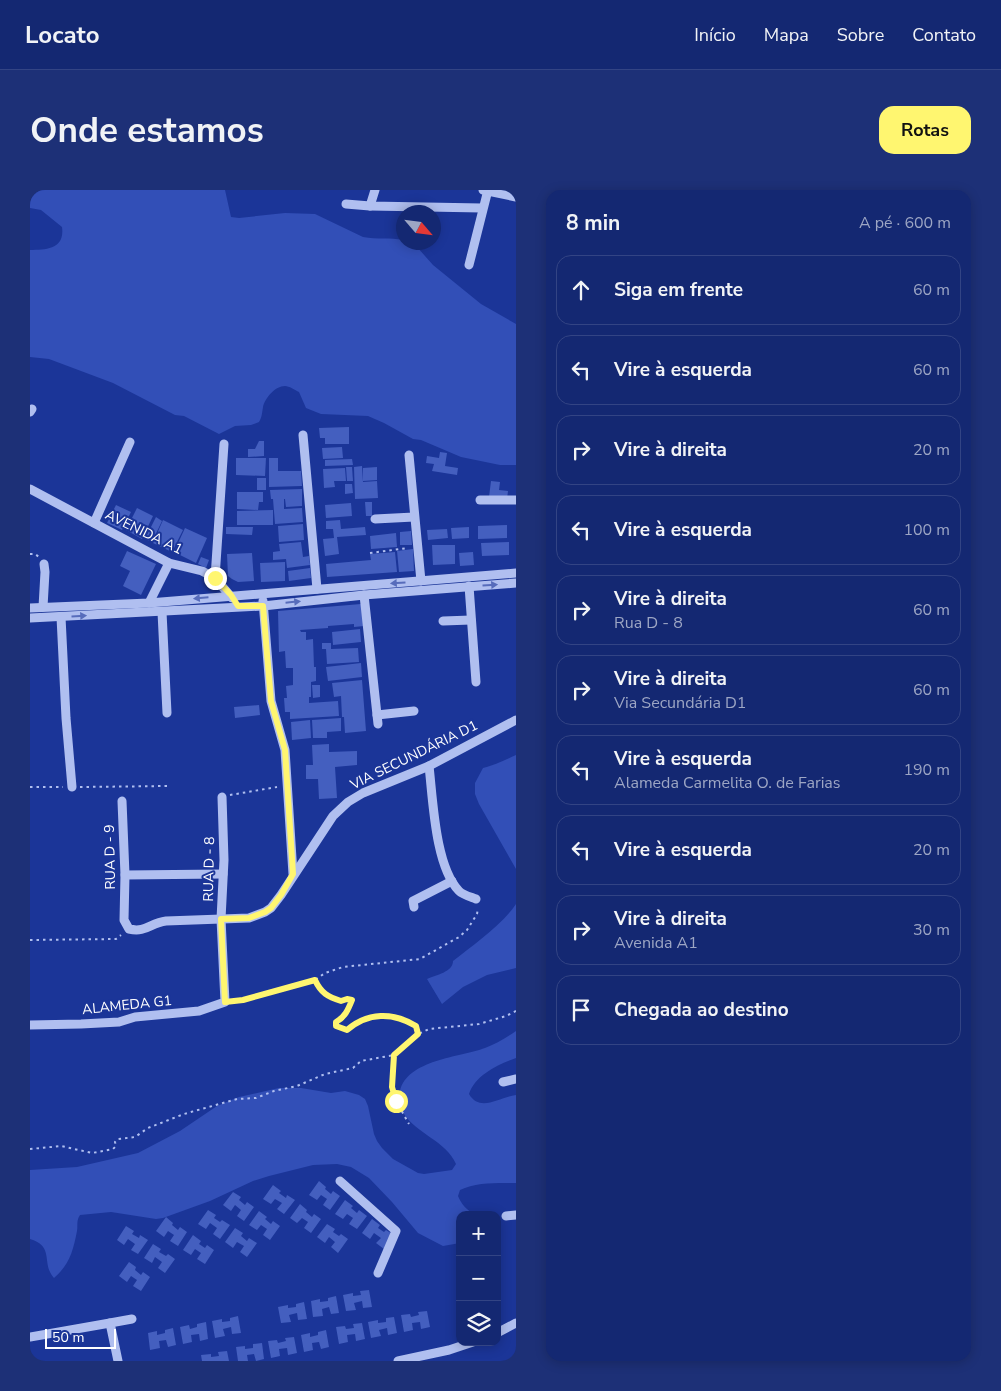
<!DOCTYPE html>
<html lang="pt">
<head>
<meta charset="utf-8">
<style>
  :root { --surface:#142872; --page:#1d3077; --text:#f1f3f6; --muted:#9da6c4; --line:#334484; --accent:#fff670 }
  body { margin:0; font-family:"Nunito Sans",sans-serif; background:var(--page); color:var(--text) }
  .controls { position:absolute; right:15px; bottom:15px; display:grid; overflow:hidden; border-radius:10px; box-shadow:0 2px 12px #0003 }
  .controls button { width:45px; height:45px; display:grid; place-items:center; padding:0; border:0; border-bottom:1px solid var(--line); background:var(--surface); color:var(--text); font:25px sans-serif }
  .compass { position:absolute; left:366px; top:15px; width:45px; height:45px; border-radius:50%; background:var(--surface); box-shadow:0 2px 12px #0003; rotate:118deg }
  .scale { position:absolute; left:15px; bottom:12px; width:71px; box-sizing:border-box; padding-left:5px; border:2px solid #fff; border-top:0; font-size:14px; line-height:18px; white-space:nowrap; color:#fff; -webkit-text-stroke:4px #1b3598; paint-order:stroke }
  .stop { position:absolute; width:15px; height:15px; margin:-11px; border:4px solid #fff670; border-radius:50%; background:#fff }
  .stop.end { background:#fff670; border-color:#fff; box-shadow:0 1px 5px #0008 }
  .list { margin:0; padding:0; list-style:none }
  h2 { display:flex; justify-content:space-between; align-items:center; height:65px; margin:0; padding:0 20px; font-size:21px }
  h2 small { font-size:16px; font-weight:400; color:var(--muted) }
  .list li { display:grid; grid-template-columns:32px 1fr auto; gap:15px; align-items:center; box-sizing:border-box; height:70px; margin:0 10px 10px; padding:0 10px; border:1px solid var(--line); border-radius:15px }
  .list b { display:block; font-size:19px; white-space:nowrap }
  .list p { margin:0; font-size:16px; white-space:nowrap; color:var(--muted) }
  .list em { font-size:16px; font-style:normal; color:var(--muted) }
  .icon { flex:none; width:28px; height:28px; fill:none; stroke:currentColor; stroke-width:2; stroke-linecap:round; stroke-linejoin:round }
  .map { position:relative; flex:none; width:486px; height:1171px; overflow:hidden; border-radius:15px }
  header { display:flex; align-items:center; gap:30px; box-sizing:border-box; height:70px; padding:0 25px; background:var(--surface); border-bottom:1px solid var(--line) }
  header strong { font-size:24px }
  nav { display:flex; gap:28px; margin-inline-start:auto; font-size:18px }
  .intro { display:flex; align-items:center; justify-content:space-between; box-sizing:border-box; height:120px; padding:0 30px }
  h1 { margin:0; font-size:35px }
  .button { padding:12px 22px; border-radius:15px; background:var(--accent); color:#111; font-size:18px; font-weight:700 }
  main { display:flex; gap:30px; padding:0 30px }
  aside { flex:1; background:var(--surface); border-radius:15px; box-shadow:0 2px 12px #0003 }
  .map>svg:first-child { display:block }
</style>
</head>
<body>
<header>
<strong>Locato</strong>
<nav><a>Início</a><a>Mapa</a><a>Sobre</a><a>Contato</a></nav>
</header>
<div class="intro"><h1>Onde estamos</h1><a class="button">Rotas</a></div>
<main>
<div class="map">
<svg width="486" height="1171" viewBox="0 0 486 1171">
  <rect width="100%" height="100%" fill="#1b3598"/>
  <g fill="#324fb7">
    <path d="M0,0H195L201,27L209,28L255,23L285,24L333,47C347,50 360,47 373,50V52L380,53L387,57L403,75L451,114L486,134V275H470L431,267L391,250L383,249L354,233L338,226L291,224L276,218L269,202C265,200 259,196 255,196C245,196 235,208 233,217C232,223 232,227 229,232L221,235L205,236L189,244L154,226L145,225L83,193L19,169L0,167V60C17,60 35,59 32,37L11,20L0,18Z"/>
    <path d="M486,565V679L449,614L445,604V593L453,578C465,575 475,570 486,565Z"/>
    <path d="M486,714V778L457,785L433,797L412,814L397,789C406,785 423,782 423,771C443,755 472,735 486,714Z"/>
    <path d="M486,841V868C469,874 445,885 439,904C450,923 470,907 486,905V993C468,993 446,992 430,1000L428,1006C432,1015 436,1019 445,1025H430V1053L413,1056L388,1043L362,1012L339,988L321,977L307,974L283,975L239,986L223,991L180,1011L133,1028L126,1029L81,1022L50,1025C46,1031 48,1035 47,1041C43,1061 40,1074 24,1088C11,1074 25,1056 0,1049V980L47,977L108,963L150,941L187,916L209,907L249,898H271L301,903L315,901L329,905L335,909L338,916L344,944L347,951L352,958L363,969L388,983L394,984L422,980L426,974C416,951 387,944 374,924C369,917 368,909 370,901C377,870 430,867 455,858C466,854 476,848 486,841Z"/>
  </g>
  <g fill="#445fbf">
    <path d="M319,237V254H295V248H290L289,238Z"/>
    <path d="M229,251H234V266L218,267V259H225Z"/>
    <path d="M312,257L313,268L293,269L292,258Z"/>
    <path d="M410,262L417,263L415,276L428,278L427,285L402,281L404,274L396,273L397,266L409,268Z"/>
    <path d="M206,268H236L235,286L206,285Z"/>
    <path d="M239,268H248V281H271L272,296L239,297Z"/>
    <path d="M322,269L323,275L295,276V270Z"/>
    <path d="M332,276L333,292L347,291L348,308L325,309L324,277Z"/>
    <path d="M316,277H322L323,291H317Z"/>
    <path d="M347,277V290L333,291V278Z"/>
    <path d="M315,278L316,291H304L305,297L294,298L293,279Z"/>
    <rect x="227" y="288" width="9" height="12"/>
    <path d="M461,291L470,292L469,300L478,301L477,309L459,307Z"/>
    <path d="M315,294H322L323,303L315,304Z"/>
    <path d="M272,299V316L256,317L255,309H254V319L272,318L273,332L245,334L243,309H241L240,300Z"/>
    <path d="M207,302H233V312H229L228,320L207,319Z"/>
    <path d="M335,312H342V326H336Z"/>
    <path d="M321,313L322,326L296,328L295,315Z"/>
    <path d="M86,315L101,322L92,340L77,333Z"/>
    <path d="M107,318L123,326L112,349L96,340Z"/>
    <path d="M243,320V335H207V321Z"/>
    <path d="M126,327L132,331L122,352L115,349Z"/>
    <path d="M133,330L153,340L142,362L123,353Z"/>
    <path d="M310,330L311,339L335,337L336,345L307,347L309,364L295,366L293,349L304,348L303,339H296V331Z"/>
    <path d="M273,334L274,350L249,352L248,336Z"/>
    <path d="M477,335V348L448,349V336Z"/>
    <path d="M196,337H223L222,345L196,344Z"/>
    <path d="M439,337V348L422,349L421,338Z"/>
    <path d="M155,338L177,348L166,373L144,362Z"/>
    <path d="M417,339L418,348L398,350L397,340Z"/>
    <path d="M381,341L382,355H370V342Z"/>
    <path d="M366,343L367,357L341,359L340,346Z"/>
    <path d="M271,352L273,367L279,366L280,375L257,378L256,369L243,370V362L250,361L249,354Z"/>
    <path d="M479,352V365L452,366L451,353Z"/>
    <path d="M402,355H425V374L403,375Z"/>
    <path d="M383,359L384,381L369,382L367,361Z"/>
    <path d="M97,361L126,374L111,405L93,396L100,381L90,376Z"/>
    <path d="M365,362L367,382L297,387L296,374L341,370L340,364Z"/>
    <path d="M443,362L444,375L430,376L429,363Z"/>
    <path d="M222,363L224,391L208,392L202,389L198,386L197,364Z"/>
    <path d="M171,367L179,370L176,378L168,374Z"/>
    <path d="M255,372V391L231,392L230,373Z"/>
    <path d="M280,378L281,388L259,391L258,381Z"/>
    <path d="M331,414L334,436L324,437V434L298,436V438L270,440L271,442H276V450L283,449L284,477H286V491L281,492V507H279V513L308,511L309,526L260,529V522H255L254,508H257L256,496L263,495V478H256L255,461L249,462L248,421Z"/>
    <path d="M330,439L331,452L303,455L302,442Z"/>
    <path d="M292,453H301V459L328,458L329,472L297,474L296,459H292Z"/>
    <path d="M331,473L332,487L298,491L296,477Z"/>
    <path d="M332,490L336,541L315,543L314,527H312L311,506L304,507L302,493Z"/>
    <path d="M282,495H290V507L283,508Z"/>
    <path d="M229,515L230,525L205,528L204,517Z"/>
    <path d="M311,528V541L297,542V548H283L282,530Z"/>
    <path d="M280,530L281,548L262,550L261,532Z"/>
    <path d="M299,554V562L327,561V575L305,577L307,608L289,609L288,589H276V575H283L282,555Z"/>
    <path d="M289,991L296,997L295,999L301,1004L303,1001L310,1006L300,1020L293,1015L297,1009L291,1005L287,1010L279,1005Z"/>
    <path d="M243,995L251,1001L249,1003L256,1008L257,1005L265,1010L254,1024L247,1019L252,1013L245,1009L241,1014L233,1009Z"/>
    <path d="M203,1002L211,1007L209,1010L215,1015L217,1012L224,1017L214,1031L207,1026L211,1020L205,1015L201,1021L193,1015Z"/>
    <path d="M315,1010L323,1016L321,1018L327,1023L329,1020L337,1026L327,1039L319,1034L323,1028L317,1024L313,1029L305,1024Z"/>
    <path d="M270,1014L277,1020L276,1022L282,1027L284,1024L291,1029L281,1043L274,1038L278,1032L272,1028L267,1033L260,1028Z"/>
    <path d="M178,1020L186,1025L184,1028L190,1032L192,1030L200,1035L190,1049L183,1044L187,1038L180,1033L176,1039L168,1034Z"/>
    <path d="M229,1021L237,1027L235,1029L241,1034L243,1031L250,1036L240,1050L233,1045L237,1039L231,1035L227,1040L219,1035Z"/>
    <path d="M136,1027L143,1033L142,1035L148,1040L150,1037L157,1042L148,1056L140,1051L144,1045L138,1041L134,1047L126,1041Z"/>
    <path d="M342,1029L350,1035L348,1038L354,1042L356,1040L364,1045L354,1059L346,1053L351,1048L344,1043L340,1049L332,1043Z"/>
    <path d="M297,1034L305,1039L303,1042L309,1046L311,1044L318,1049L308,1063L301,1057L305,1052L299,1047L295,1053L287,1047Z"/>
    <path d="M96,1036L104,1041L102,1044L109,1048L110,1045L118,1050L108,1064L101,1060L105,1054L98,1049L94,1055L87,1050Z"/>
    <path d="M205,1038L213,1043L211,1046L217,1051L219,1048L227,1053L217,1067L210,1062L214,1056L207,1052L203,1058L195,1052Z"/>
    <path d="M163,1045L171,1051L169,1054L175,1058L177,1055L184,1060L175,1074L167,1069L171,1063L165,1059L161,1065L153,1060Z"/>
    <path d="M123,1054L131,1059L129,1062L136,1066L138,1064L145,1069L135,1083L128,1078L132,1072L125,1067L122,1073L114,1068Z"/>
    <path d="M99,1072L106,1077L105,1080L111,1085L113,1082L120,1087L111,1101L103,1096L107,1090L101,1086L97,1092L89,1086Z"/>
    <path d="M339,1100L342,1117L333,1118L332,1111L324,1113L326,1120L316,1121L313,1105L323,1103V1106L331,1105L330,1101Z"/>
    <path d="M306,1106L309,1123L301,1124L299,1117L292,1119L293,1126L283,1127L281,1111L290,1109V1112L298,1111V1108Z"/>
    <path d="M274,1112L277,1129L268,1130L267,1123L259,1125L261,1132L251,1133L248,1117L258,1115V1118L266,1117V1114Z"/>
    <path d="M397,1121L400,1137L391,1139L390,1132L382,1133L383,1140L374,1142L371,1125L380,1124L381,1127L389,1125L388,1122Z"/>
    <path d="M208,1126L211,1143L202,1144L201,1137L193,1139L195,1146L185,1148L182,1131L192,1129V1132L200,1131V1128Z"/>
    <path d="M364,1127L367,1143L358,1145L357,1138L349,1140L351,1146L341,1148L338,1132L348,1130V1133L356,1132V1128Z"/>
    <path d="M176,1132L178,1149L170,1151L169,1144L161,1145L162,1152L153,1154L150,1137L159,1135L160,1139L167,1137V1134Z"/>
    <path d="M332,1133L335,1149L326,1151L325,1144L317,1145L318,1152L309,1154L306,1137L315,1136L316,1139L324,1138L323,1134Z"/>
    <path d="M143,1138L146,1155L138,1157L136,1150L129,1151L130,1158L120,1160L118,1143L127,1141V1145L135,1143V1140Z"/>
    <path d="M296,1140L299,1157L291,1159L289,1152L282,1153L283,1160L274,1162L271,1145L280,1143V1147L288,1145V1142Z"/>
    <path d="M264,1147L267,1163L258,1165L257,1158L249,1159L250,1166L241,1168L238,1151L247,1150L248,1153L256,1151L255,1148Z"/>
    <path d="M232,1153L234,1169L226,1171L224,1164L217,1165L218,1171H208L206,1157L215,1156V1159L223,1158V1154Z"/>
    <path d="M197,1161L199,1171H172L171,1165L181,1164V1167L189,1166L188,1162Z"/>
  </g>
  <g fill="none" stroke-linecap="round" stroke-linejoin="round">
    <g stroke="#b0bff0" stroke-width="2" stroke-dasharray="2.5 4" stroke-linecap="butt">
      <path d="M340,363L378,358"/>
      <path d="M0,364H5L9,367"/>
      <path d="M0,597H33"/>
      <path d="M50,597L139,596"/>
      <path d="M200,605L247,597"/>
      <path d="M0,750L86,749L91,745"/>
      <path d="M285,790C291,803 298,807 311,811L317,809L322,810L313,829L306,832V836L317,840C338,821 362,822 387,835L388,844"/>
      <path d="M204,811L285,790L295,783L313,777L390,769L429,747L437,740L447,724L448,718"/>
      <path d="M364,865L362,897L366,911L379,934"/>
      <path d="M0,959L31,956L62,963L83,959L86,956L85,952L88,949L105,947L118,938L154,924L207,909L226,908L244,901L267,896L295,884L323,878L331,871L364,865L384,846L399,839L449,834L476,826L486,821"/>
    </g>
    <g stroke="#b0bff0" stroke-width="9">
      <path d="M453,0L486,7"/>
      <path d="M316,14L340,16L452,18"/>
      <path d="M340,16L345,0"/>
      <path d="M439,75L458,0"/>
      <path d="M0,222L2,219"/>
      <path d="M273,245L287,399"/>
      <path d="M379,265L391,391"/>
      <path d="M0,299L139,373L172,381L185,388L202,408"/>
      <path d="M450,310H486"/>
      <path d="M345,329L384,327"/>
      <path d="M64,333L100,252"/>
      <path d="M185,388L194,254"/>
      <path d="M439,396L446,492"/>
      <path d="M334,405L348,534"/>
      <path d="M233,411L241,511L255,560L263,684"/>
      <path d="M119,413L139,373"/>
      <path d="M13,417L15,382L14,374"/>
      <path d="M0,418L119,413L486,383"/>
      <path d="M132,422L137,523"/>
      <path d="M31,427L36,528L42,597"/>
      <path d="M0,428L233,416L334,405L486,393"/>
      <path d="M413,431L441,430"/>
      <path d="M347,525L384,521"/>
      <path d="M399,576C403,610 405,676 429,701C433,705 441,707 446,709"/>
      <path d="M92,611L95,685L94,730L99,739C116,743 120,733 136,731L219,728L235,722L241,718L251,705L303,626L318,612L333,603L399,576L486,530"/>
      <path d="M95,685L193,684"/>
      <path d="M384,717L383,711L422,691"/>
      <path d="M0,835L51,834L89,832L105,827L169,821L195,812L191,729L194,670L192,607"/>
      <path d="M473,892L486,889"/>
      <path d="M310,991L366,1041L348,1083"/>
      <path d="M476,1026L486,1025"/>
      <path d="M467,1143L486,1133"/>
      <path d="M0,1147L80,1133"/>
      <path d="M88,1171L80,1133L102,1129"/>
      <path d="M368,1171L419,1160L443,1152"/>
    </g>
  </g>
  <defs><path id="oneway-solid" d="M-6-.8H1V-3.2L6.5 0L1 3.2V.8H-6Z" transform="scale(1.25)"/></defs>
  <g fill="#576cbb">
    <use href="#oneway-solid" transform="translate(368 393) rotate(176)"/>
    <use href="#oneway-solid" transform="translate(460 395) rotate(-4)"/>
    <use href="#oneway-solid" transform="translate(171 408) rotate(175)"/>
    <use href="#oneway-solid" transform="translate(263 412) rotate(-6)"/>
    <use href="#oneway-solid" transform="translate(49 426) rotate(-3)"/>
  </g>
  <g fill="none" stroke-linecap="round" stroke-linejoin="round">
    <path stroke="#fff670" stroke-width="6" d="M185,388L201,405L208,416H233L241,511L255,560L263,684L251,705L241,718L235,722L219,728L191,729L195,812L213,810L285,790C291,803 298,807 311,811L317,809L322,810C318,820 315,827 306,832V836L317,840C338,822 363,822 386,836L388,844L364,865L362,897L366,911"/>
  </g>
  <g text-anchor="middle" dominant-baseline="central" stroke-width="4" stroke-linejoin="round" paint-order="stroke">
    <g font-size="14" fill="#fff" stroke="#1b3598">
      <text transform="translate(114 342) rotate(26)">AVENIDA A1</text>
      <text transform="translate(384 565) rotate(-26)">VIA SECUNDÁRIA D1</text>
      <text transform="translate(80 667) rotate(-91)">RUA D - 9</text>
      <text transform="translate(179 679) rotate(-89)">RUA D - 8</text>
      <text transform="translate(97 815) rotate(-6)">ALAMEDA G1</text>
    </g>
  </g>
</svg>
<div class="controls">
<button>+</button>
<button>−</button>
<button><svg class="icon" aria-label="layers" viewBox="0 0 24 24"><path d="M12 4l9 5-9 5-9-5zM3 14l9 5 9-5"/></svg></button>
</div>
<svg class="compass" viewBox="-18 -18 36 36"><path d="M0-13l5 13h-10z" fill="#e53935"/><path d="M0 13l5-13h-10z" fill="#9da6c4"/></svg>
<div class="scale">50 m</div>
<div class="stop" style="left:366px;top:911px"></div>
<div class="stop end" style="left:185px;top:388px"></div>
</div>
<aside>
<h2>8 min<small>A pé · 600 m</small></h2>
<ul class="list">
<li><svg class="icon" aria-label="ahead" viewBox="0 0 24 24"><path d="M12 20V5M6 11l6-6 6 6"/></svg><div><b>Siga em frente</b></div><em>60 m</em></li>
<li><svg class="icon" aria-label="left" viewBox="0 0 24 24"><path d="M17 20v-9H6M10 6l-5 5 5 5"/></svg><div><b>Vire à esquerda</b></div><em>60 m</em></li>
<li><svg class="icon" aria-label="right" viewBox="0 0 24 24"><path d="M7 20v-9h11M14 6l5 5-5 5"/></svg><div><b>Vire à direita</b></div><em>20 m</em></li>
<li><svg class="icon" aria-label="left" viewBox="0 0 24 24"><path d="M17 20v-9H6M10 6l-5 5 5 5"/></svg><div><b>Vire à esquerda</b></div><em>100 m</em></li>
<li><svg class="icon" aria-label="right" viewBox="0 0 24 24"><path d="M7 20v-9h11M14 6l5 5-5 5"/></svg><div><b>Vire à direita</b><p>Rua D - 8</p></div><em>60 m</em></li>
<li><svg class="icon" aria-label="right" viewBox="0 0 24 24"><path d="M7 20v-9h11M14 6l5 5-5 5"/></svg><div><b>Vire à direita</b><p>Via Secundária D1</p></div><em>60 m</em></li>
<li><svg class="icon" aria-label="left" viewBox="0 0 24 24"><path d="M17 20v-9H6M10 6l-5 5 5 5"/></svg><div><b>Vire à esquerda</b><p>Alameda Carmelita O. de Farias</p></div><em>190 m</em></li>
<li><svg class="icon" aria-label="left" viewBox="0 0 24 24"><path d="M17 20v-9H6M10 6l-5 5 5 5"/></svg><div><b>Vire à esquerda</b></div><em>20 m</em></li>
<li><svg class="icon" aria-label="right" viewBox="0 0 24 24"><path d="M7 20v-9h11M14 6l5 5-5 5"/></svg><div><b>Vire à direita</b><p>Avenida A1</p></div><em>30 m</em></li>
<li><svg class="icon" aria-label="arrive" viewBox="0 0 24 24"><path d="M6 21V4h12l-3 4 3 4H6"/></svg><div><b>Chegada ao destino</b></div></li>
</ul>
</aside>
</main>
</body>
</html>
